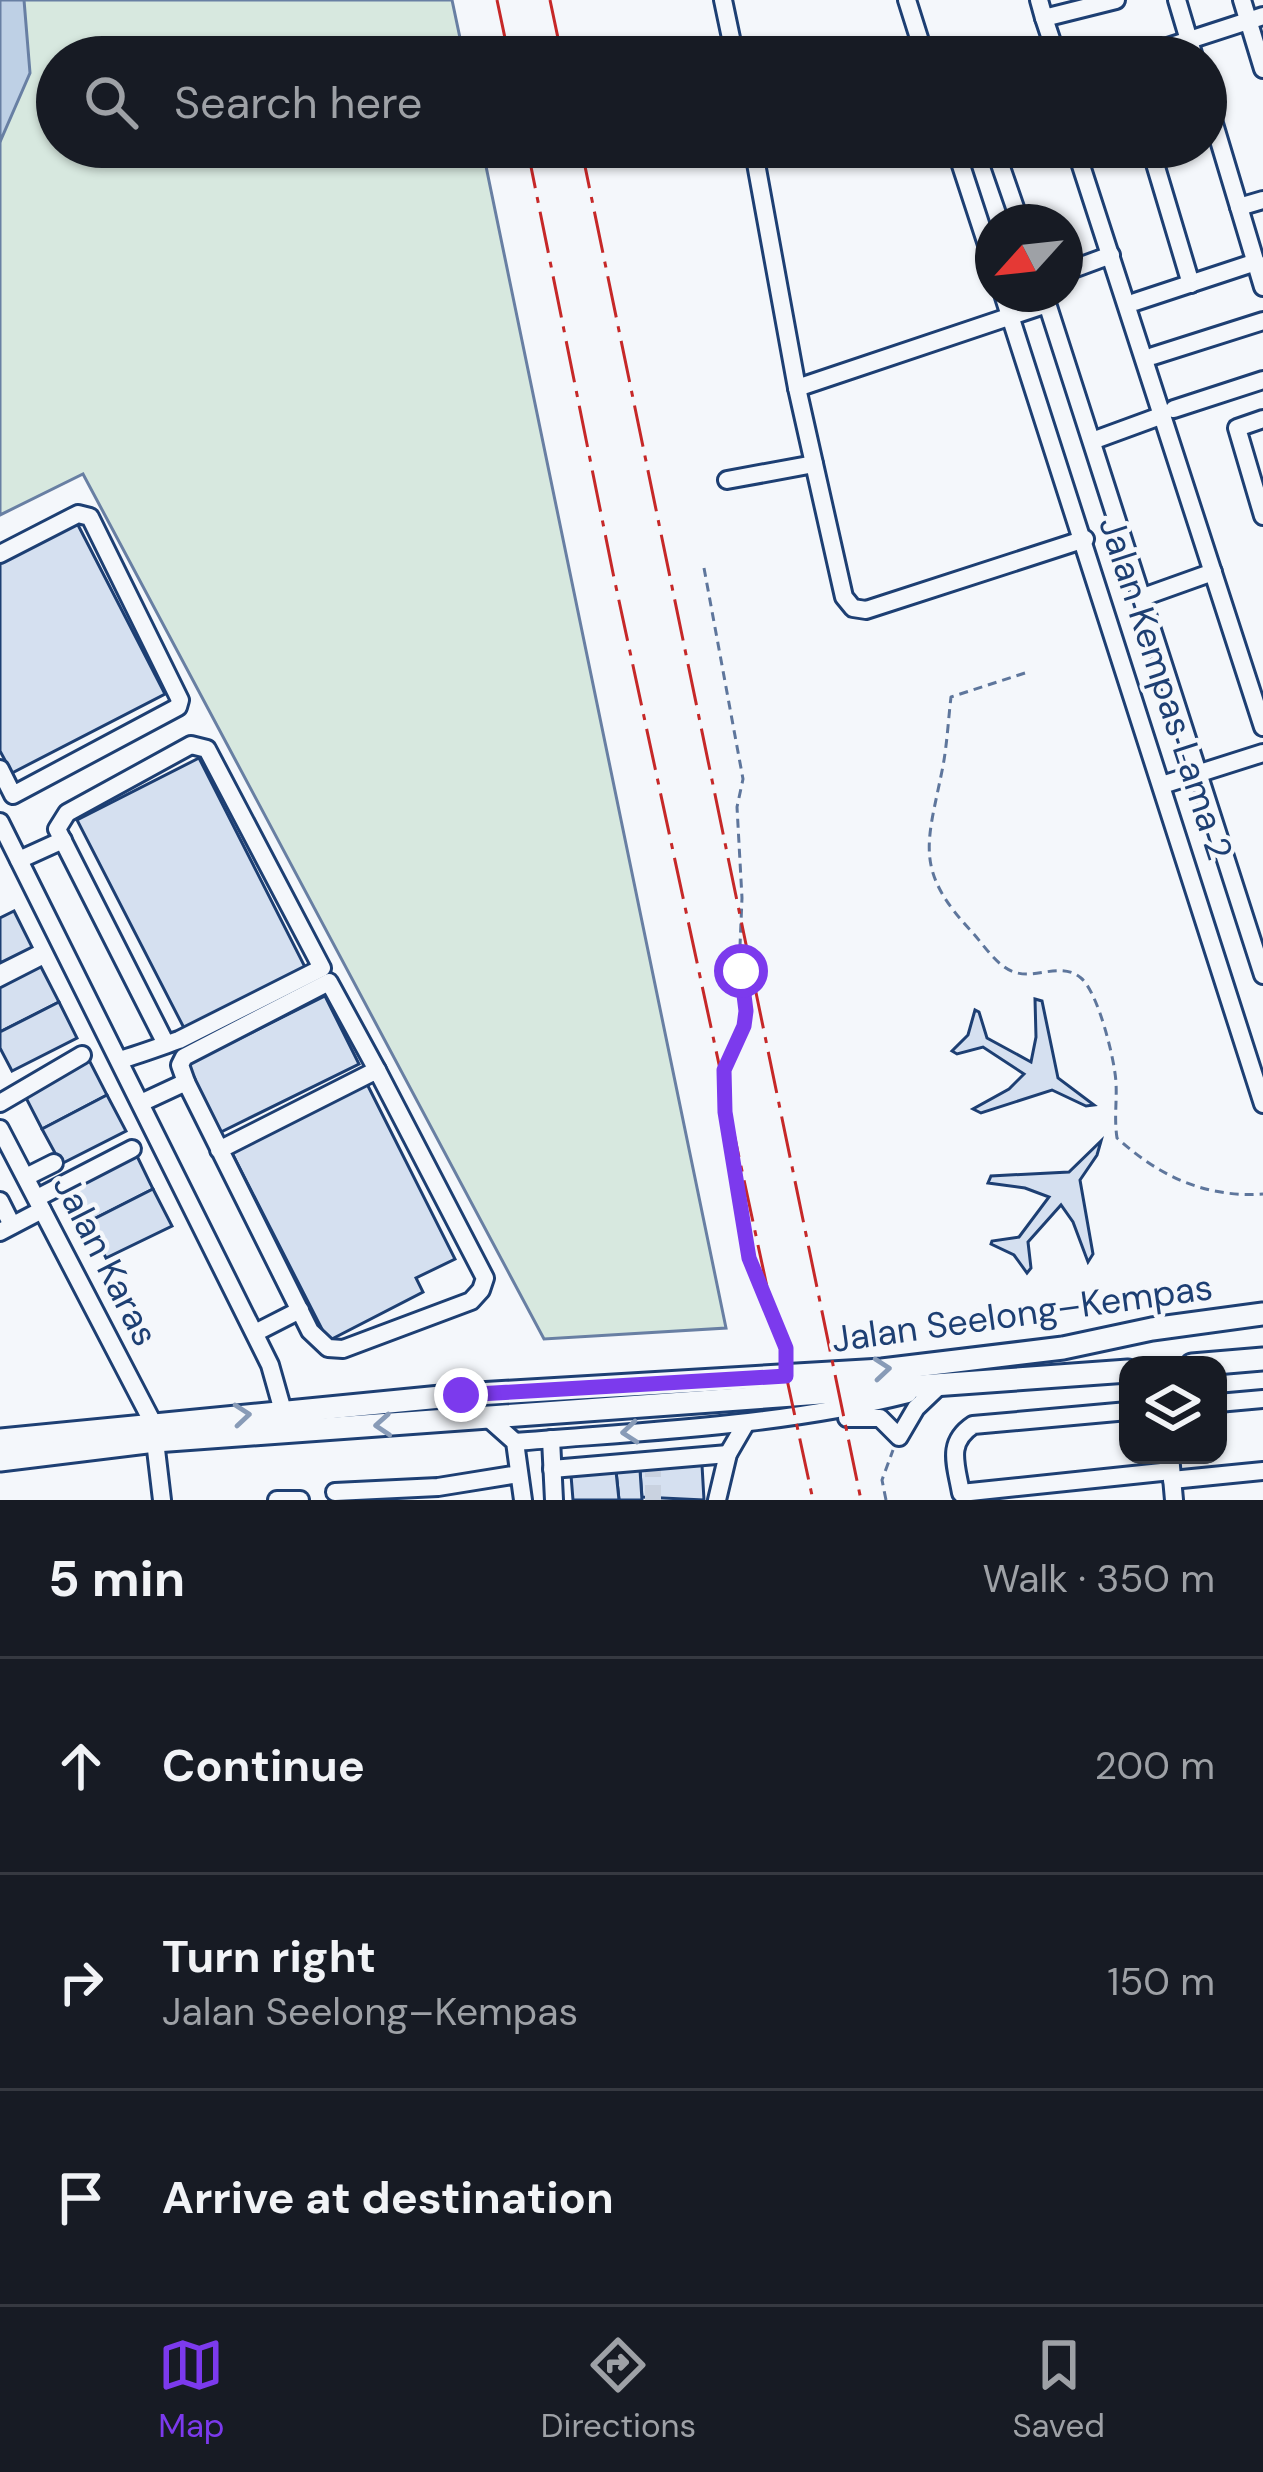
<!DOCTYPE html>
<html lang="en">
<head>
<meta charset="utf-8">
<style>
  :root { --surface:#171b24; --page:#20242c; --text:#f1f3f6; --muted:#9ea1a6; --line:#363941; --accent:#7c3aed }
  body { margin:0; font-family:"DM Sans",sans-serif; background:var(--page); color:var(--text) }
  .controls { position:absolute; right:36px; bottom:36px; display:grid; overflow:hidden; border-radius:24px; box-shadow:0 3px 9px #0004 }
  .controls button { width:108px; height:108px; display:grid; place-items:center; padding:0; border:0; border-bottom:3px solid var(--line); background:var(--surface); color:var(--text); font:60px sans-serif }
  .compass { position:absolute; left:975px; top:204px; width:108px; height:108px; border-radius:50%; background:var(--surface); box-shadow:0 3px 9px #0004; rotate:243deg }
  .stop { position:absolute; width:36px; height:36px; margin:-27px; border:9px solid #7c3aed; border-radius:50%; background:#fff }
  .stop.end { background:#7c3aed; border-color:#fff; box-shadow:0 3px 12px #0008 }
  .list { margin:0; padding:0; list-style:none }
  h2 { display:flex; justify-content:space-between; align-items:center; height:156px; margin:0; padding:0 48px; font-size:51px }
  h2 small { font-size:39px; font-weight:400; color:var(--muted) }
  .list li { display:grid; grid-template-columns:78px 1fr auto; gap:36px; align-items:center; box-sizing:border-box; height:216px; padding:0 48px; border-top:3px solid var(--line) }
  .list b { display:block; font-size:45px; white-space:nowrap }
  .list p { margin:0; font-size:39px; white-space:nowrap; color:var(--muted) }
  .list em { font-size:39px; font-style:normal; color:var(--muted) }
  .icon { flex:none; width:66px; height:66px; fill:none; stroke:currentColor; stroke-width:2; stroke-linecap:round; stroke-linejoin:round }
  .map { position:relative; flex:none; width:1263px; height:1500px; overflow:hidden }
  .search { position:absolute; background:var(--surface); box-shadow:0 3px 9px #0004; left:36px; right:36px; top:36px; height:132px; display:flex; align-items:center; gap:30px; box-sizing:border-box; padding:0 42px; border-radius:66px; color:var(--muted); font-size:45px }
  .sheet { height:804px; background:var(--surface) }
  nav { display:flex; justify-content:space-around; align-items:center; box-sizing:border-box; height:168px; border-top:3px solid var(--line); background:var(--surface); font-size:33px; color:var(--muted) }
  nav a { display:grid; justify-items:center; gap:6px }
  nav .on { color:var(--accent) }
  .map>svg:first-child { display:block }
</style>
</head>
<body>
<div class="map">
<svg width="1263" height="1500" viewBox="0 0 1263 1500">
  <rect width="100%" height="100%" fill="#f4f7fb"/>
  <path fill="#d7e8df" stroke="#687fa3" stroke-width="3" d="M0,0H452L464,57H57V147H482L726,1328L544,1339L83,474L0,515Z"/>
  <path fill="#bed0e5" stroke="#687fa3" stroke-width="3" d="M0,0H24L30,73L0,142Z"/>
  <g fill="#d5e0f0" stroke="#1d3f73" stroke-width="3">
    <path d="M77,523L165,694L12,773L0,751V563Z"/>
    <path d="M199,758L305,967L184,1028L77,820Z"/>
    <path d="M14,911L32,947L0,963V918Z"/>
    <path d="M41,967L59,1002L0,1032V988Z"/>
    <path d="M325,996L359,1064L219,1133L186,1065Z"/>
    <path d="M1035,999L1042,1001L1058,1078L1094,1105L1086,1106L1052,1090L981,1113L973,1109L1009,1089L1024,1074L983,1047L957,1054L952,1051L968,1035L975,1010L979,1012L987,1038L1031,1062L1036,1037Z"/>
    <path d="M59,1002L77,1038L12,1071L0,1048V1032Z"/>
    <path d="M89,1060L107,1095L42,1129L24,1094Z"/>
    <path d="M366,1082L455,1259L416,1278L423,1292L328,1341L231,1151Z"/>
    <path d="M107,1095L126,1131L61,1164L42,1129Z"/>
    <path d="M1101,1141L1097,1155L1080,1180L1093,1254L1088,1262L1073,1222L1061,1205L1028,1242L1031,1268L1027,1273L1014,1255L991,1244L992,1241L1019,1237L1049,1197L1025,1188L988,1183L991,1176L1069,1172Z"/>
    <path d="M136,1154L153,1189L88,1222L71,1187Z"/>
    <path d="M153,1189L172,1226L106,1258L88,1222Z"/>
    <path d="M702,1465L704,1500L642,1497L640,1470Z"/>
    <path d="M640,1470L642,1500H619L616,1471Z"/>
    <path d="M616,1471L619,1500H573L571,1475Z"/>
  </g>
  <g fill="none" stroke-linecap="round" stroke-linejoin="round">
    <path stroke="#c9d2e0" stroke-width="16" stroke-dasharray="16 8" stroke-linecap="butt" d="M653,1461V1500"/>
    <g stroke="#1d3f73" stroke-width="22">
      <g id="minor">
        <path d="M723,0L735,57"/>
        <path d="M907,0L925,57"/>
        <path d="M1039,0L1044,18L1116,0"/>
        <path d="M1177,0L1194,57"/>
        <path d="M1242,0L1263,69"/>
        <path d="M1044,18L1057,57"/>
        <path d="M1137,57L1263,16"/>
        <path d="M1206,97L1263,287"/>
        <path d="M753,147L797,388L844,597L853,608L866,610L1085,539"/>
        <path d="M955,147L993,263"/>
        <path d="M994,147L1020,222"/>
        <path d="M1075,147L1263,727"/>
        <path d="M1150,147L1191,284"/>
        <path d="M1239,207L1263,200"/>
        <path d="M1065,272L1111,255"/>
        <path d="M1003,294L1263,1104"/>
        <path d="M1044,294L1263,975"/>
        <path d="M1135,302L1256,262"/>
        <path d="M1153,356L1263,321"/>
        <path d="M797,388L1047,304"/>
        <path d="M1174,409L1263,380"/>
        <path d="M1263,419L1237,428L1263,516"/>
        <path d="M1092,441L1163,415"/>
        <path d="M727,480L814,464"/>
        <path d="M0,554L78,514L90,517L180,700L178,707L13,795L0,769"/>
        <path d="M1143,597L1213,572"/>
        <path d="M1162,785L1263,753"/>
        <path d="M0,822L270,1365L283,1411"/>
        <path d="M19,860L63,840"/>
        <path d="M120,1060C140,1054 159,1047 179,1040L322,968L207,749L191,745L67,813L57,829L166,1044"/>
        <path d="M186,1082L180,1065L184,1057L329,982L377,1070"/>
        <path d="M143,1102L186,1082L310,1331L328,1348L343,1349L471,1301L481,1290L485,1278L377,1070L219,1150"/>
        <path d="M0,1103L82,1055"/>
        <path d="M0,1129L153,1423"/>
        <path d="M26,1177L54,1163"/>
        <path d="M37,1198L132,1149"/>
        <path d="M0,1201L12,1225"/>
        <path d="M0,1232L42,1210"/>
        <path d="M255,1333L300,1310"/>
        <path d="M1218,1403L1263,1399"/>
        <path d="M1128,1411L973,1425C946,1443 956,1464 961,1493L1171,1471"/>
        <path d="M488,1418L515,1442L523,1500"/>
        <path d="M847,1418H880L899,1437L916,1408L938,1387"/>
        <path d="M551,1439L554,1500"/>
        <path d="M155,1441L162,1500"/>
        <path d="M515,1442C647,1431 780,1426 908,1394"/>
        <path d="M1170,1455L1174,1500"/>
        <path d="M552,1469L728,1454"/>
        <path d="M1172,1480L1263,1471"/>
        <path d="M335,1492L438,1487L519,1474"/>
        <path d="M277,1500H300"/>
        <path d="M717,1500L728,1454L746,1423"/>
      </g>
    </g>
    <g stroke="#1d3f73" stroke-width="27">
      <g id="major">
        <path d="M1192,1365L1263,1359"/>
        <path d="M0,1440L461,1395L882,1370L1063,1348L1152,1329L1263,1314"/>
        <path d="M0,1460L155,1441L1128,1371"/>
      </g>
    </g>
    <g stroke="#5e769c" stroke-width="3" stroke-dasharray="9 6" stroke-linecap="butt">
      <path d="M704,568L743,779L737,807L742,898L740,946L745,1011L744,1026L725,1070L723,1091L749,1258L786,1356"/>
      <path d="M1025,673L951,697C948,722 947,747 942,771C927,845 914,870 972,932C982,943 991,957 1003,966C1030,987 1057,958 1081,978C1098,992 1115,1060 1116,1083C1117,1102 1114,1118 1117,1138C1159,1176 1205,1198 1263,1194"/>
      <path d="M886,1500L882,1480L893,1450"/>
    </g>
    <use href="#minor" stroke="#f4f7fb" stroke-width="16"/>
    <use href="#major" stroke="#f4f7fb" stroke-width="21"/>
    <g stroke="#c62828" stroke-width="3" stroke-dasharray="42 9 6 9" stroke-linecap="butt">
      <path d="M497,0L509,57"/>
      <path d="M550,0L562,57"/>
      <path d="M527,147L613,573L813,1500"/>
      <path d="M581,147L861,1500"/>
    </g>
  </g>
  <defs><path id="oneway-chevron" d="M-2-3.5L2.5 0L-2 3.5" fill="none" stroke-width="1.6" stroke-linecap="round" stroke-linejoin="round" transform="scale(3)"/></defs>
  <g stroke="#889bb7">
    <use href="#oneway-chevron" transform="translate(882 1369) rotate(-5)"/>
    <use href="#oneway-chevron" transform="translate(242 1415) rotate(-5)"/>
    <use href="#oneway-chevron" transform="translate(383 1425) rotate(176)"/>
    <use href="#oneway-chevron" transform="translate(630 1432) rotate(175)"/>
  </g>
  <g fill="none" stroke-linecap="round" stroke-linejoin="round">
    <path stroke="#7c3aed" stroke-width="15" d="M461,1395L786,1376V1348L749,1258L725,1112L724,1070L744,1026L746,1011L741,971"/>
  </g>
  <g text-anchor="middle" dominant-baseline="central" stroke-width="9" stroke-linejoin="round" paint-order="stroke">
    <g font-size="36" fill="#1d3f73" stroke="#f4f7fb">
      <text transform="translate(1166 688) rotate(72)">Jalan Kempas Lama 2</text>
      <text transform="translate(106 1260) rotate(63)">Jalan Karas</text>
      <text transform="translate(1022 1313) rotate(-8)">Jalan Seelong–Kempas</text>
    </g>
  </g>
</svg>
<div class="controls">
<button><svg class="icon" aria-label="layers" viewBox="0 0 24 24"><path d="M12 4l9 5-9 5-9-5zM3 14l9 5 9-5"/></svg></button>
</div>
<svg class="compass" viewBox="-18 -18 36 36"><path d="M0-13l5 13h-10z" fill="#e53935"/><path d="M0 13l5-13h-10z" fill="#9ea1a6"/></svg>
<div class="stop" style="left:741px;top:971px"></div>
<div class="stop end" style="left:461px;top:1395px"></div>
<div class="search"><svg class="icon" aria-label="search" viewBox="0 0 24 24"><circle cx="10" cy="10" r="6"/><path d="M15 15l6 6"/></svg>Search here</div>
</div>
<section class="sheet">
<h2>5 min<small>Walk · 350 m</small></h2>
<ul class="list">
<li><svg class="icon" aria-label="ahead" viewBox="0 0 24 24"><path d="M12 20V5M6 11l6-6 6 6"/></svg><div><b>Continue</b></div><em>200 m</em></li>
<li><svg class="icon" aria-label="right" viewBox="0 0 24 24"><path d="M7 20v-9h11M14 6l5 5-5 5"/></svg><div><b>Turn right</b><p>Jalan Seelong–Kempas</p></div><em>150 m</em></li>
<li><svg class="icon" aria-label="arrive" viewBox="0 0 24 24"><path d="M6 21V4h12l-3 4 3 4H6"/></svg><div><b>Arrive at destination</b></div></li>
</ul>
</section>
<nav>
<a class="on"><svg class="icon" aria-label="map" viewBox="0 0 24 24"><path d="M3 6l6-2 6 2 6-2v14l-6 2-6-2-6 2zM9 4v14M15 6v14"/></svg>Map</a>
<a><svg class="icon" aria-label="directions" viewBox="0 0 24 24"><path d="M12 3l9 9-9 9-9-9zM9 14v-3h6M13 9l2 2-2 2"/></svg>Directions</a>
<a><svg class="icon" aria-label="saved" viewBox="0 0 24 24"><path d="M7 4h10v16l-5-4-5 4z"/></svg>Saved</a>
</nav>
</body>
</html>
